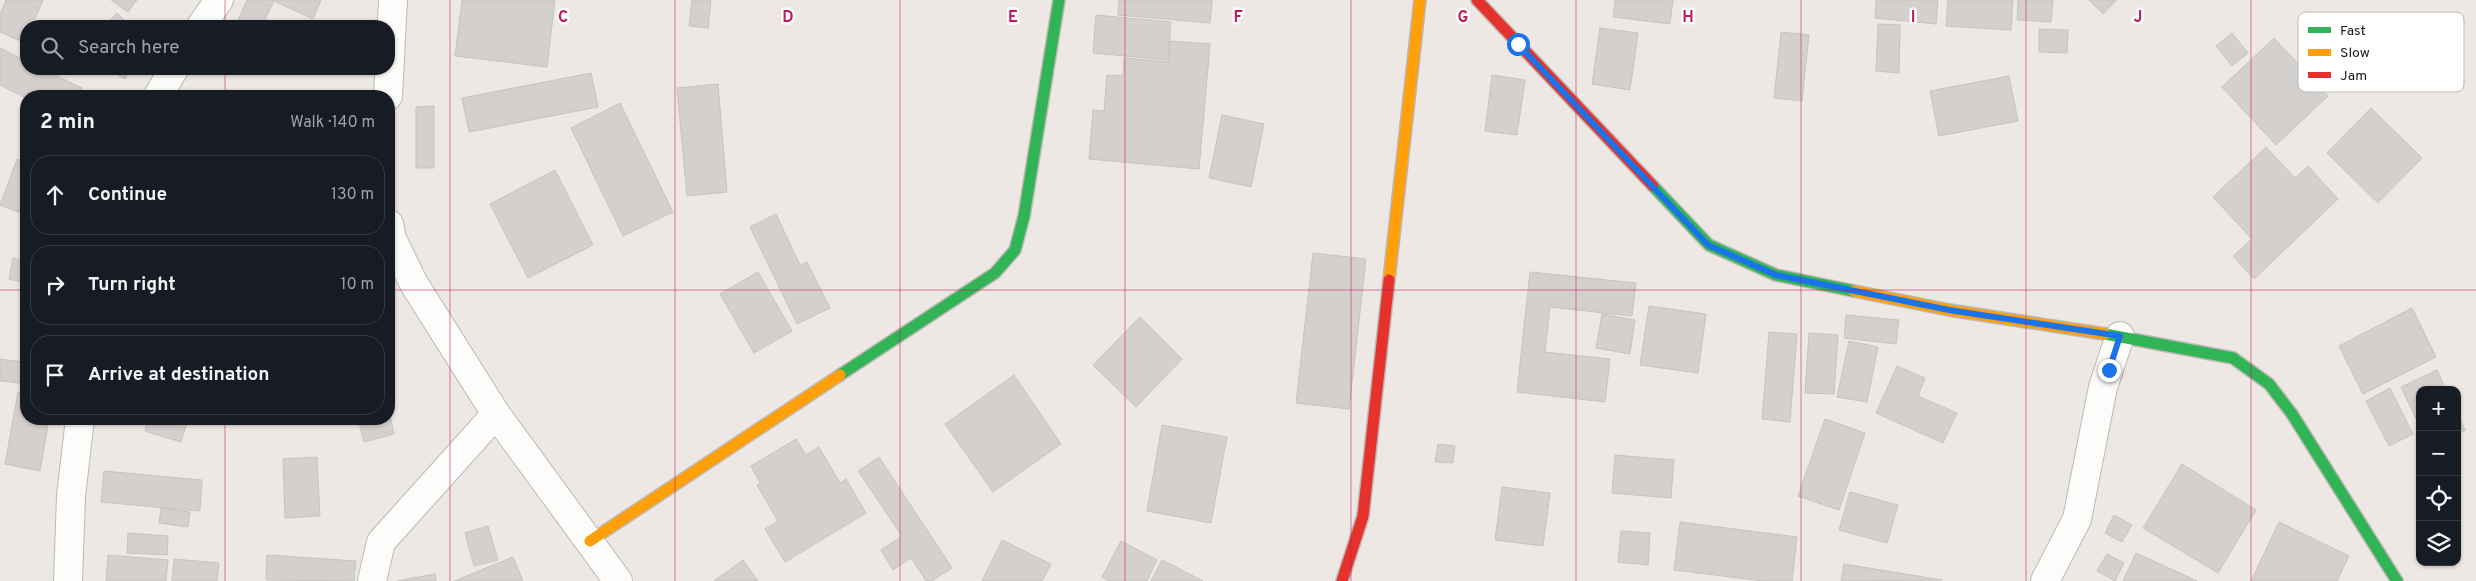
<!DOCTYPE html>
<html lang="en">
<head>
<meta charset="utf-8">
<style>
  :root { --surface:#171b24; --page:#242831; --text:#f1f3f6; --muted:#9ea1a6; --line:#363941 }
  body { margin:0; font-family:Overpass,sans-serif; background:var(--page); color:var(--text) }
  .controls { position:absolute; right:15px; bottom:15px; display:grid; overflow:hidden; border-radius:10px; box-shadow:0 1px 4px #0004 }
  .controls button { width:45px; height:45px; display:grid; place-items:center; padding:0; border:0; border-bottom:1px solid var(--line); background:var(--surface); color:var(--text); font:25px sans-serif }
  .stop { position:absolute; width:15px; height:15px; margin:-11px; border:4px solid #1a73e8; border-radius:50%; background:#fff }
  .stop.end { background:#1a73e8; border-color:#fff; box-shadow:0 1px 5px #0008 }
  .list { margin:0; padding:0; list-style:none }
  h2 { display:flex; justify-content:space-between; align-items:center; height:65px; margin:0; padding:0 20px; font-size:21px }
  h2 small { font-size:16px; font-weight:400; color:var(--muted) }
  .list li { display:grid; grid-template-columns:32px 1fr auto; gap:15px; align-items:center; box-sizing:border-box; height:80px; margin:0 10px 10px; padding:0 10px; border:1px solid var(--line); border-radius:20px }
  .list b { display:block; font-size:19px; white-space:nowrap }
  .list em { font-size:16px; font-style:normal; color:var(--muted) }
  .icon { flex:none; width:28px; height:28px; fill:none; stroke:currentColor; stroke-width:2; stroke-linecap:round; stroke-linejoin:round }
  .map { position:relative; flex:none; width:2476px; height:581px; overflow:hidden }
  .search { position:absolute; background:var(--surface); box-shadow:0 1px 4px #0004; left:20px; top:20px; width:375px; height:55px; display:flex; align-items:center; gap:12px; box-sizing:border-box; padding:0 18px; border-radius:20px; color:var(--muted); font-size:19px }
  .panel { position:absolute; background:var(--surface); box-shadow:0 1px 4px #0004; left:20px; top:90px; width:375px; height:335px; border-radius:20px }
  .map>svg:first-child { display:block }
</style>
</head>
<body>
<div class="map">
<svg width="2476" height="581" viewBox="0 0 2476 581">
  <rect width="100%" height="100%" fill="#ede8e4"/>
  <g fill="#d4d0cd" stroke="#c7c3c0">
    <path d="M6,0H43L32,26H26L25,43L0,32V14Z"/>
    <path d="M111,0H137L128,12Z"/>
    <path d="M247,0H321L313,19L274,1L262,26H253L238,20Z"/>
    <path d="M462,0H555L547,67L455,56Z"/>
    <path d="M692,0H711L708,28L689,26Z"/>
    <path d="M1119,0H1212L1210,23L1118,15Z"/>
    <path d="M1615,0H1673L1670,24L1613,17Z"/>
    <path d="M1876,0H1938L1936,24L1875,18Z"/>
    <path d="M1948,0H2013L2011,30L1946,26Z"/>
    <path d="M2018,0H2053L2051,22L2017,20Z"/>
    <path d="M2089,0H2117L2103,14Z"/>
    <path d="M117,13L130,26H104Z"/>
    <path d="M1096,15L1171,22L1168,60L1093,53Z"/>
    <path d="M1878,24L1900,25L1899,73L1876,71Z"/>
    <path d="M1600,28L1638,33L1630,90L1592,84Z"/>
    <path d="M2039,29L2068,30L2067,53L2039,52Z"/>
    <path d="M1781,32L1809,35L1802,101L1774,98Z"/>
    <path d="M2232,33L2248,53L2232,66L2216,46Z"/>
    <path d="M2274,38L2328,96L2276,145L2222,87Z"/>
    <path d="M1170,41L1210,44L1199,169L1089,159L1093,110L1104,111L1107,75L1123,76L1124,58L1169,62Z"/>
    <path d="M0,48L26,61V69H42L82,88L78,96H26V98L0,85Z"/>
    <path d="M107,69H131L125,79Z"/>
    <path d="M591,73L598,107L469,132L462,98Z"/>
    <path d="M1492,75L1525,80L1517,135L1485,131Z"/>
    <path d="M2009,76L2018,121L1939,136L1930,91Z"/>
    <path d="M718,84L727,192L687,196L677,88Z"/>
    <path d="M620,103L673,212L623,236L571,128Z"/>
    <path d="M434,106V168H416V107Z"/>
    <path d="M2371,108L2422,158L2378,203L2327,153Z"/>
    <path d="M1222,115L1264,124L1251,187L1209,178Z"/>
    <path d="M2266,147L2295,178L2308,166L2338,199L2254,279L2233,256L2252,239L2213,197Z"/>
    <path d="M17,159L26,163V215L0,205Z"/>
    <path d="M555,170L593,245L528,278L490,204Z"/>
    <path d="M776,214L800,265L807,262L830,308L797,324L750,227Z"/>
    <path d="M1313,253L1366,259L1349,409L1296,403Z"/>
    <path d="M13,258L26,261V283L9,279Z"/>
    <path d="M758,272L792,331L754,353L720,294Z"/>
    <path d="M1530,272L1636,283L1632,316L1550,307L1545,352L1610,359L1605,402L1517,392Z"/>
    <path d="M1649,306L1706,314L1698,373L1640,365Z"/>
    <path d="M2412,308L2436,357L2363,394L2339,346Z"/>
    <path d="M1602,314L1635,320L1630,354L1596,348Z"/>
    <path d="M1846,315L1899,320L1896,344L1844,338Z"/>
    <path d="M1140,317L1182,359L1136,407L1093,365Z"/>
    <path d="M1769,332L1797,334L1790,422L1762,419Z"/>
    <path d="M1809,333L1838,335L1834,394L1805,393Z"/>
    <path d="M1849,341L1878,347L1867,402L1837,397Z"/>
    <path d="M0,359L23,362L20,383L0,381Z"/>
    <path d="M1897,366L1925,378L1918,396L1957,413L1943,443L1876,413Z"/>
    <path d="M2437,370L2446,390H2420V427L2401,387Z"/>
    <path d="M1014,375L1061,444L993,492L945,424Z"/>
    <path d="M2390,388L2413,434L2389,446L2366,401Z"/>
    <path d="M18,392L26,394V419H49L40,471L5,464Z"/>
    <path d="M389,411L394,434L364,442L358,419H389Z"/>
    <path d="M2457,414L2465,430L2457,434Z"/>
    <path d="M148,419H188L181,442L145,431Z"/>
    <path d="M1825,419L1865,433L1839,510L1798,496Z"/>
    <path d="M1162,425L1227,437L1211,523L1147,511Z"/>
    <path d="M796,439L806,455L819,447L840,483L846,479L866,513L785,562L765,529L778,521L757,485L760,483L751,466Z"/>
    <path d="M1438,444L1455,446L1453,463L1435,462Z"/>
    <path d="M1615,455L1674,460L1671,498L1612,493Z"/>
    <path d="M317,457L320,516L285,518L283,459Z"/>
    <path d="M879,457L952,568L932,581H926L911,558L893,570L881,550L902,536L858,471Z"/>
    <path d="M2182,464L2256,510L2218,573L2143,528Z"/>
    <path d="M104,471L202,480L200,511L101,502Z"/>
    <path d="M1502,487L1550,493L1543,546L1495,540Z"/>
    <path d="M1850,492L1898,505L1887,543L1839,530Z"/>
    <path d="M161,508L190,512L188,527L159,523Z"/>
    <path d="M2114,515L2132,525L2122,542L2105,533Z"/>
    <path d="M1680,522L1797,537L1792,581H1763L1674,570Z"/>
    <path d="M2279,522L2349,556L2337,581H2251Z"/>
    <path d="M488,526L498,560L474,566L465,533Z"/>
    <path d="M1621,531L1650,533L1648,565L1618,562Z"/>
    <path d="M128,533L168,536L167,555L127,553Z"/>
    <path d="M1002,540L1051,564L1042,581H982Z"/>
    <path d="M1121,541L1157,560L1147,581H1109L1102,577Z"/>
    <path d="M2136,553L2197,581H2123Z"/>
    <path d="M2107,554L2124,563L2115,581L2097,571Z"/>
    <path d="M108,555L168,560L166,581H106Z"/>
    <path d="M267,555L356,561L354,581L266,580Z"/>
    <path d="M513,557L523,581H454Z"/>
    <path d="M174,559L219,563L217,581H172Z"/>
    <path d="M743,560L758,581H714Z"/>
    <path d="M1162,560L1203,581H1151Z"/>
    <path d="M1844,564L1942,580L1841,581Z"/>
    <path d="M435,574L436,581H397Z"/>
  </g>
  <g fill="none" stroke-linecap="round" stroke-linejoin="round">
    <g stroke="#bcb8b5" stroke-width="30">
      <g id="street">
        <path d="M201,26L219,0"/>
        <path d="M158,96L174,69"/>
        <path d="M388,96L393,0"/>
        <path d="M389,224L392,239L414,284L496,414L618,581"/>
        <path d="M68,581L71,496L80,419"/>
        <path d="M372,581L381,542L496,414"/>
        <path d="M2045,581L2077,519L2103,387L2120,336"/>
      </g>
    </g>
    <g stroke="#bcb8b5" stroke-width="14">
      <g id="fast">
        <path d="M1653,186L1709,245L1776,275L1854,291"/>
        <path d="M2105,334L2233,358L2269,384L2292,414L2397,581"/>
        <path d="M840,375L995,273L1015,250L1024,216L1059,0"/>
      </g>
    </g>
    <g stroke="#bcb8b5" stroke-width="14">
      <g id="slow">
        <path d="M1389,280L1420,0"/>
        <path d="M1854,291L1949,310L2105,334"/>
        <path d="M590,541L840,375"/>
      </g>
    </g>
    <g stroke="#bcb8b5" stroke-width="14">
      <g id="jam">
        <path d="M1477,0L1653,186"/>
        <path d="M1342,581L1363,516L1389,280"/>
      </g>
    </g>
    <use href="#street" stroke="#fcfcfb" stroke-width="28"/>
    <use href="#fast" stroke="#30b455" stroke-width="11"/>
    <use href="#slow" stroke="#ff9f0a" stroke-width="11"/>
    <use href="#jam" stroke="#e5322d" stroke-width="11"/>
  </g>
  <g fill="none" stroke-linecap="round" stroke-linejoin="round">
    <path stroke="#1a73e8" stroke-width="6" d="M1518,44L1708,245L1776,275L1949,310L2120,336L2109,370"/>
  </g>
  <path fill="none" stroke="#c2185b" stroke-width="1" stroke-opacity="0.55" d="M225,0V26M450,0V581M675,0V581M900,0V581M1125,0V581M1351,0V581M1576,0V581M1801,0V581M2026,0V581M2251,0V581M225,69V96M0,290H26M389,290H2476M225,419V581"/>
  <rect x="2298" y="12" width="166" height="80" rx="8" fill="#fff" stroke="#bbbab9" stroke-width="1"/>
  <rect x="2308" y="27" width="23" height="6" fill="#30b455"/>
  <rect x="2308" y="49" width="23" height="7" fill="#ff9f0a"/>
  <rect x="2308" y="72" width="23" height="6" fill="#e5322d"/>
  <g font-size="14" fill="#1c1916">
    <text x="2340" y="35">Fast</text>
    <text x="2340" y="57">Slow</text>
    <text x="2340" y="80">Jam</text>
  </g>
  <g font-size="16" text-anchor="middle" font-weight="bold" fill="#c2185b" stroke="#fff" stroke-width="5" stroke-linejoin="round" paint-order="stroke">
    <text x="563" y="22">C</text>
    <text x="788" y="22">D</text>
    <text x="1013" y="22">E</text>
    <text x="1238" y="22">F</text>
    <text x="1463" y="22">G</text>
    <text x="1688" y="22">H</text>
    <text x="1913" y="22">I</text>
    <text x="2138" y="22">J</text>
  </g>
</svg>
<div class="controls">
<button>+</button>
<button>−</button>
<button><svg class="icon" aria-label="locate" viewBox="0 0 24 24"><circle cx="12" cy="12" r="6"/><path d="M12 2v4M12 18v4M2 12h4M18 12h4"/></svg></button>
<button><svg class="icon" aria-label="layers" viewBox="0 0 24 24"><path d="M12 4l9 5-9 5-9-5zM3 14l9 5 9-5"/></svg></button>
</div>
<div class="stop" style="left:1518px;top:44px"></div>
<div class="stop end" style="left:2109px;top:370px"></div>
<div class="search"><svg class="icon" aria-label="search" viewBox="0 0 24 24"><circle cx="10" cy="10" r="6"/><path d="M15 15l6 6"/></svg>Search here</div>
<section class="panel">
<h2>2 min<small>Walk · 140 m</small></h2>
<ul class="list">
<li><svg class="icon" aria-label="ahead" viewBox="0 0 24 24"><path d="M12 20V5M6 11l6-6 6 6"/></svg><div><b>Continue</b></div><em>130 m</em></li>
<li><svg class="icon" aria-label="right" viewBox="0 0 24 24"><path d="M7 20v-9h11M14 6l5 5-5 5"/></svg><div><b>Turn right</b></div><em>10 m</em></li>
<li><svg class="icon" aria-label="arrive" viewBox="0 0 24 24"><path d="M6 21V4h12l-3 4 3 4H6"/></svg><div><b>Arrive at destination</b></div></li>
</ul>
</section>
</div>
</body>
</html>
